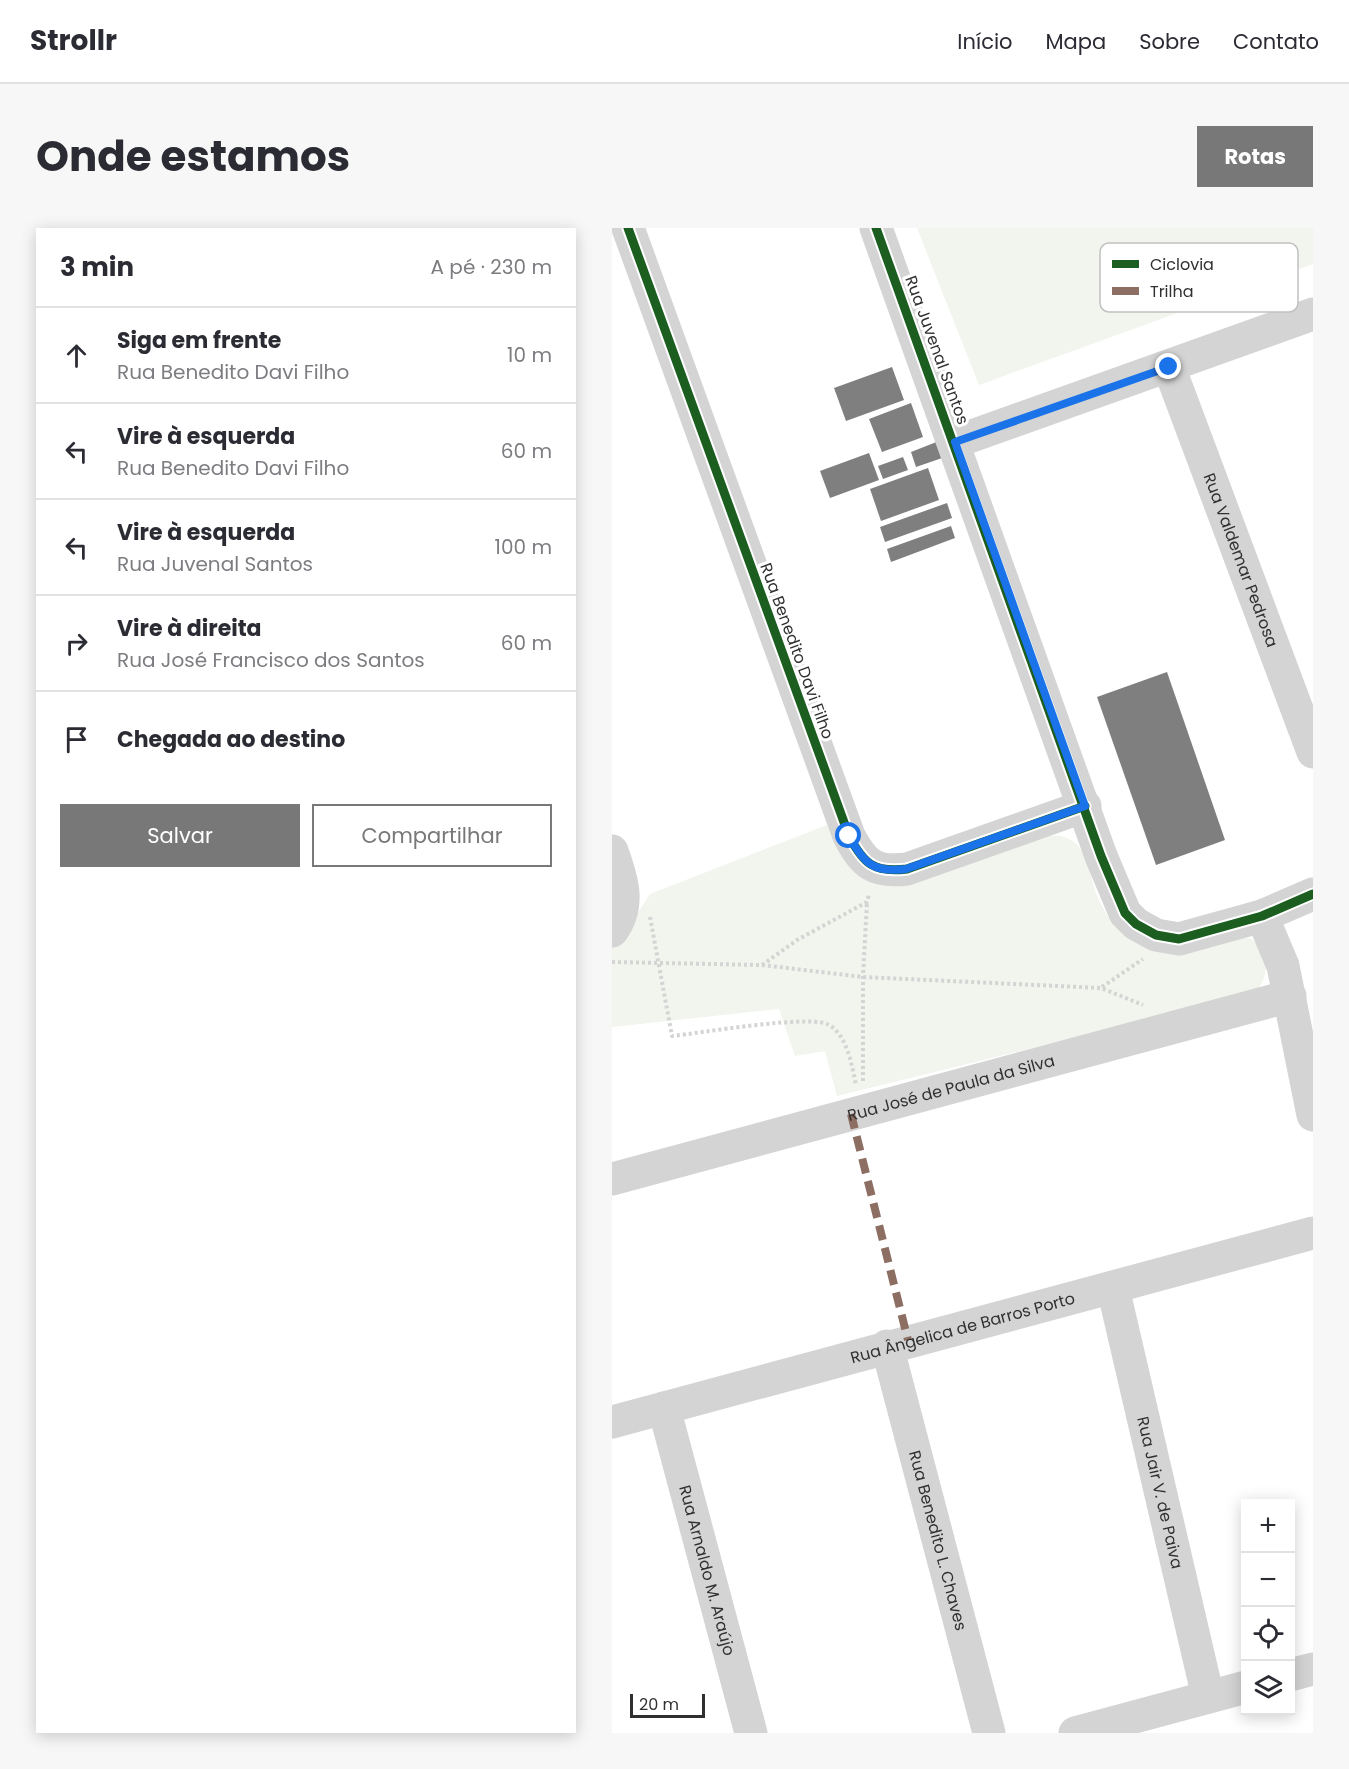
<!DOCTYPE html>
<html lang="pt">
<head>
<meta charset="utf-8">
<style>
  :root { --surface:#fff; --page:#f7f7f7; --text:#2b2b33; --muted:#7c7c81; --line:#e1e1e2; --accent:#787878 }
  body { margin:0; font-family:Poppins,sans-serif; background:var(--page); color:var(--text) }
  .controls { position:absolute; right:18px; bottom:18px; display:grid; overflow:hidden; border-radius:0px; box-shadow:0 3px 15px #0003 }
  .controls button { width:54px; height:54px; display:grid; place-items:center; padding:0; border:0; border-bottom:2px solid var(--line); background:var(--surface); color:var(--text); font:30px sans-serif }
  .scale { position:absolute; left:18px; bottom:15px; width:75px; box-sizing:border-box; padding-left:6px; border:3px solid #303030; border-top:0; font-size:16px; line-height:21px; white-space:nowrap; color:#303030; -webkit-text-stroke:4px #fff; paint-order:stroke }
  .stop { position:absolute; width:18px; height:18px; margin:-14px; border:4px solid #1a73e8; border-radius:50%; background:#fff }
  .stop.end { background:#1a73e8; border-color:#fff; box-shadow:0 2px 6px #0008 }
  .list { margin:0; padding:0; list-style:none }
  h2 { display:flex; justify-content:space-between; align-items:center; height:78px; margin:0; padding:0 24px; font-size:26px }
  h2 small { font-size:20px; font-weight:400; color:var(--muted) }
  .list li { display:grid; grid-template-columns:39px 1fr auto; gap:18px; align-items:center; box-sizing:border-box; height:96px; padding:0 24px; border-top:2px solid var(--line) }
  .list b { display:block; font-size:22px; white-space:nowrap }
  .list p { margin:0; font-size:20px; white-space:nowrap; color:var(--muted) }
  .list em { font-size:20px; font-style:normal; color:var(--muted) }
  .actions { display:flex; gap:12px; padding:18px 24px }
  .actions a { flex:1; padding:14px 0; border:2px solid var(--accent); border-radius:0px; text-align:center; font-size:21px; color:var(--accent) }
  .actions .main { background:var(--accent); color:#fff }
  .icon { flex:none; width:33px; height:33px; fill:none; stroke:currentColor; stroke-width:2; stroke-linecap:round; stroke-linejoin:round }
  .map { position:relative; flex:none; width:701px; height:1505px; overflow:hidden; border-radius:0px }
  header { display:flex; align-items:center; gap:36px; box-sizing:border-box; height:84px; padding:0 30px; background:var(--surface); border-bottom:2px solid var(--line) }
  header strong { font-size:28px }
  nav { display:flex; gap:33px; margin-inline-start:auto; font-size:21px }
  .intro { display:flex; align-items:center; justify-content:space-between; box-sizing:border-box; height:144px; padding:0 36px }
  h1 { margin:0; font-size:42px }
  .button { padding:15px 27px; border-radius:0px; background:var(--accent); color:#fff; font-size:21px; font-weight:700 }
  main { display:flex; gap:36px; padding:0 36px }
  aside { flex:1; background:var(--surface); border-radius:0px; box-shadow:0 3px 15px #0003 }
  .map>svg:first-child { display:block }
</style>
</head>
<body>
<header>
<strong>Strollr</strong>
<nav><a>Início</a><a>Mapa</a><a>Sobre</a><a>Contato</a></nav>
</header>
<div class="intro"><h1>Onde estamos</h1><a class="button">Rotas</a></div>
<main>
<aside>
<h2>3 min<small>A pé · 230 m</small></h2>
<ul class="list">
<li><svg class="icon" aria-label="ahead" viewBox="0 0 24 24"><path d="M12 20V5M6 11l6-6 6 6"/></svg><div><b>Siga em frente</b><p>Rua Benedito Davi Filho</p></div><em>10 m</em></li>
<li><svg class="icon" aria-label="left" viewBox="0 0 24 24"><path d="M17 20v-9H6M10 6l-5 5 5 5"/></svg><div><b>Vire à esquerda</b><p>Rua Benedito Davi Filho</p></div><em>60 m</em></li>
<li><svg class="icon" aria-label="left" viewBox="0 0 24 24"><path d="M17 20v-9H6M10 6l-5 5 5 5"/></svg><div><b>Vire à esquerda</b><p>Rua Juvenal Santos</p></div><em>100 m</em></li>
<li><svg class="icon" aria-label="right" viewBox="0 0 24 24"><path d="M7 20v-9h11M14 6l5 5-5 5"/></svg><div><b>Vire à direita</b><p>Rua José Francisco dos Santos</p></div><em>60 m</em></li>
<li><svg class="icon" aria-label="arrive" viewBox="0 0 24 24"><path d="M6 21V4h12l-3 4 3 4H6"/></svg><div><b>Chegada ao destino</b></div></li>
</ul>
<div class="actions"><a class="main">Salvar</a><a>Compartilhar</a></div>
</aside>
<div class="map">
<svg width="701" height="1505" viewBox="0 0 701 1505">
  <rect width="100%" height="100%" fill="#fff"/>
  <g fill="#f1f5ed">
    <path d="M305,0H701V36L367,157Z"/>
    <path d="M215,597C226,620 232,639 255,652L437,608C474,604 475,639 484,665C488,676 494,685 500,694L638,710C658,726 659,749 641,766L225,868L213,823L183,828L167,781L0,799V715L18,697L38,666Z"/>
  </g>
  <g fill="#7f7f7f">
    <path d="M280,139L292,172L234,193L222,160Z"/>
    <path d="M299,175L311,209L270,224L257,191Z"/>
    <path d="M327,213L333,229L304,239L299,224Z"/>
    <path d="M257,225L267,252L218,270L208,243Z"/>
    <path d="M291,229L296,242L271,251L266,238Z"/>
    <path d="M316,240L327,272L269,293L258,261Z"/>
    <path d="M335,275L340,290L273,314L268,299Z"/>
    <path d="M339,298L343,310L279,334L275,321Z"/>
    <path d="M555,444L613,612L544,637L485,469Z"/>
  </g>
  <g fill="none" stroke-linecap="round" stroke-linejoin="round">
    <g stroke="#d4d4d4" stroke-width="4" stroke-dasharray="3 3" stroke-linecap="butt">
      <path d="M38,689L60,808C89,805 193,787 215,796C235,805 240,838 244,857"/>
      <path d="M0,734L150,737L251,749L489,760L531,777"/>
      <path d="M150,737L185,712L255,674L257,666"/>
      <path d="M490,759L531,731"/>
      <path d="M251,853V749L255,674"/>
    </g>
    <g stroke="#d4d4d4" stroke-width="33">
      <path d="M16,0L237,608C252,636 262,645 295,641L473,578"/>
      <path d="M264,0L489,628L513,685L524,696L544,707L567,711L650,688L701,666"/>
      <path id="s1" d="M557,139L701,524"/>
      <path d="M343,214L701,86"/>
      <path d="M0,623C10,651 19,677 0,703"/>
      <path d="M650,688L671,738L701,887"/>
      <path id="s2" d="M0,951L678,768"/>
      <path id="s3" d="M501,1060L596,1469"/>
      <path id="s4" d="M275,1118L377,1505"/>
      <path id="s5" d="M52,1180L139,1505"/>
      <path id="s6" d="M0,1194L701,1005"/>
      <path d="M678,1447L701,1441"/>
      <path d="M463,1505L634,1459"/>
    </g>
    <path stroke="#8d6e63" stroke-width="8" stroke-dasharray="15 8" stroke-linecap="butt" d="M239,886L296,1112"/>
    <g stroke="#fff" stroke-width="13">
      <g id="cycleway">
        <path d="M16,0L237,608C252,636 262,645 295,641L473,578"/>
        <path d="M264,0L489,628L513,685L524,696L544,707L567,711L650,688L701,666"/>
      </g>
    </g>
    <use href="#cycleway" stroke="#1b5e20" stroke-width="9"/>
  </g>
  <g fill="none" stroke-linecap="round" stroke-linejoin="round">
    <path stroke="#1a73e8" stroke-width="8" d="M237,608C252,636 262,645 294,641L473,578L343,214L557,139"/>
  </g>
  <g text-anchor="middle" dominant-baseline="central" stroke-width="6" stroke-linejoin="round" paint-order="stroke">
    <g font-size="16" fill="#303030" stroke="#fff">
      <text transform="translate(325 122) rotate(70)">Rua Juvenal Santos</text>
      <text stroke="none"><textPath href="#s1" startOffset="206">Rua Valdemar Pedrosa</textPath></text>
      <text transform="translate(185 423) rotate(70)">Rua Benedito Davi Filho</text>
      <text stroke="none"><textPath href="#s2" startOffset="351">Rua José de Paula da Silva</textPath></text>
      <text stroke="none"><textPath href="#s6" startOffset="363">Rua Ângelica de Barros Porto</textPath></text>
      <text stroke="none"><textPath href="#s3" startOffset="210">Rua Jair V. de Paiva</textPath></text>
      <text stroke="none"><textPath href="#s4" startOffset="201">Rua Benedito L. Chaves</textPath></text>
      <text stroke="none"><textPath href="#s5" startOffset="168">Rua Arnaldo M. Araújo</textPath></text>
    </g>
  </g>
  <rect x="488" y="15" width="198" height="69" rx="9" fill="#fff" stroke="#c1c1c1" stroke-width="1.5"/>
  <rect x="500" y="32" width="27" height="8" fill="#1b5e20"/>
  <rect x="500" y="59" width="27" height="8" fill="#8d6e63"/>
  <g font-size="16" fill="#303030">
    <text x="538" y="42">Ciclovia</text>
    <text x="538" y="69">Trilha</text>
  </g>
</svg>
<div class="controls">
<button>+</button>
<button>−</button>
<button><svg class="icon" aria-label="locate" viewBox="0 0 24 24"><circle cx="12" cy="12" r="6"/><path d="M12 2v4M12 18v4M2 12h4M18 12h4"/></svg></button>
<button><svg class="icon" aria-label="layers" viewBox="0 0 24 24"><path d="M12 4l9 5-9 5-9-5zM3 14l9 5 9-5"/></svg></button>
</div>
<div class="scale">20 m</div>
<div class="stop" style="left:237px;top:608px"></div>
<div class="stop end" style="left:557px;top:139px"></div>
</div>
</main>
</body>
</html>
